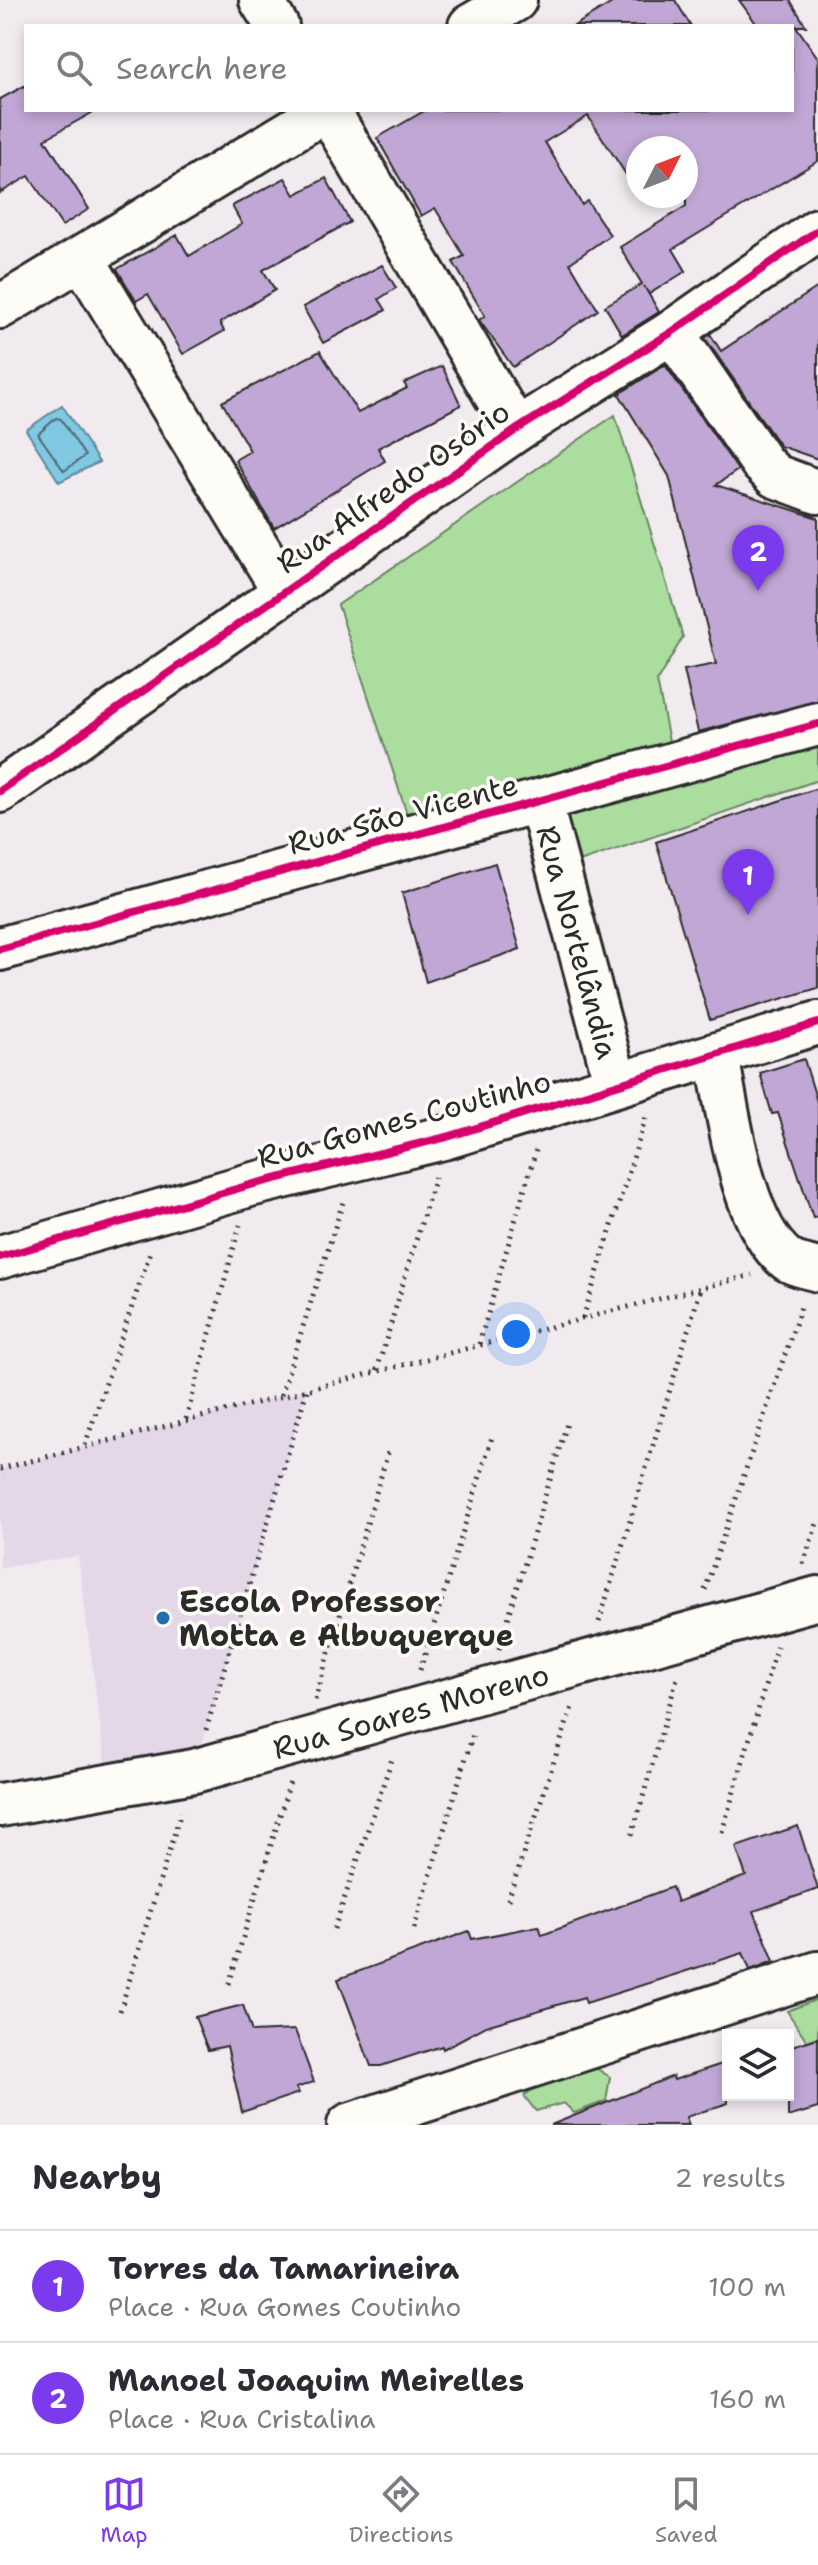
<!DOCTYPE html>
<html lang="en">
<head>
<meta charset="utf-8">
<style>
  :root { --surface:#fff; --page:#f7f7f7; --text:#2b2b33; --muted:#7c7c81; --line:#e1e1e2; --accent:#7c3aed }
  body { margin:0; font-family:"Shantell Sans",sans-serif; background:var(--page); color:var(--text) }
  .controls { position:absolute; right:24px; bottom:24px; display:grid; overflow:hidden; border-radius:0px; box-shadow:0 4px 12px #0003 }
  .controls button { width:72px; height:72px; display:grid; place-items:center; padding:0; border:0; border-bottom:2px solid var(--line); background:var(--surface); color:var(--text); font:40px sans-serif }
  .compass { position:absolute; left:626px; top:136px; width:72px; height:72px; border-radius:50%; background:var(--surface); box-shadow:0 4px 12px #0003; rotate:48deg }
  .you { position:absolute; left:516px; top:1334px; width:28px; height:28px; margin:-20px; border:6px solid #fff; border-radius:50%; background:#1a73e8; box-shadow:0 0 0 12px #1a73e833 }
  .badge { display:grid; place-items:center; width:52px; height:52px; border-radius:50%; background:var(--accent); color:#fff; font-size:26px; font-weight:700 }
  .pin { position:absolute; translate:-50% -66px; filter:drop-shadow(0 2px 4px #0008) }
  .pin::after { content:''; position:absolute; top:42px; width:28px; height:24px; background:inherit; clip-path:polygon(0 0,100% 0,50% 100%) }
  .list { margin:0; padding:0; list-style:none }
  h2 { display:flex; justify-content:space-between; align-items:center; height:104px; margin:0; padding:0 32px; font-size:34px }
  h2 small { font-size:26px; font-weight:400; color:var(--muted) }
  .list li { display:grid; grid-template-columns:52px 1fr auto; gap:24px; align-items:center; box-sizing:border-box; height:112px; padding:0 32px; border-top:2px solid var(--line) }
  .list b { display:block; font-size:30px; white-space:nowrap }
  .list p { margin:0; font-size:26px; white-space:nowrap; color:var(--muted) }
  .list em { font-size:26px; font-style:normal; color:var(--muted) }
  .icon { flex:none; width:44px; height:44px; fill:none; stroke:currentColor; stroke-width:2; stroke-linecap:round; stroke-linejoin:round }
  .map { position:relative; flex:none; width:818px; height:2125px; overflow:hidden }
  .search { position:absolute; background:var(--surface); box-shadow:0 4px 12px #0003; left:24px; right:24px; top:24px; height:88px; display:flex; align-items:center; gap:20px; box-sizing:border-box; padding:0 28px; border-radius:0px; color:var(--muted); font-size:30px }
  .sheet { height:328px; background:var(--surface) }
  nav { display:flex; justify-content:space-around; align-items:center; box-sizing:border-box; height:112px; border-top:2px solid var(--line); background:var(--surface); font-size:22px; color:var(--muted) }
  nav a { display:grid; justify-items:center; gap:4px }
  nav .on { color:var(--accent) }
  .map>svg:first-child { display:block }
</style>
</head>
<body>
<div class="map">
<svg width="818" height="2125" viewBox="0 0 818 2125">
  <rect width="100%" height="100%" fill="#f1ebf0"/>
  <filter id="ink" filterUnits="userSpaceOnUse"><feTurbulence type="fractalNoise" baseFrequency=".0125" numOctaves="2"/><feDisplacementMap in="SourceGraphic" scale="16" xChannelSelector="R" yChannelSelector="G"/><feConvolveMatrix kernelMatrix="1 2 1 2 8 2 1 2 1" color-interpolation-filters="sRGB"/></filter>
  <g filter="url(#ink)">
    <path fill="#e3d7e8" d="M307,1389L194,1771L108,1786L78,1556L0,1568V1469Z"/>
    <g fill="#aadd9e" stroke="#6a8464" stroke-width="2">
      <path d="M615,415L683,637L657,681L670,746L408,817L338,605Z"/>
      <path d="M818,743V780L568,866L552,819Z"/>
      <path d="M818,1999V2037L807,2041L787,2011Z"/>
      <path d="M583,2060L610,2077L606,2101L574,2113L564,2103L536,2111L524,2096L545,2080Z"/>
    </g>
    <path fill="#81c8e2" stroke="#5f8999" stroke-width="2" d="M62,405L99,462L59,482L26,430Z"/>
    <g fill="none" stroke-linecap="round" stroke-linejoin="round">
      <path stroke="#4d6a74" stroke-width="2" d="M56,418L61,419L85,456L64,471L38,434Z"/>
    </g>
    <g fill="#c1a7d5" stroke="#2b2b2b" stroke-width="2">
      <path d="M617,0H675L691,26H574Z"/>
      <path d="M739,0H790L806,26H796L818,58V161L673,249L686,271L649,294L644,286L659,312L622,335L605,306L642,284L620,247L686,206V141L676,148H638V172L629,179L588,116L545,142L582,205L587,201L610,235L570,263L598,310L513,367L479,320L485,316L453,262L464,256L435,208L421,216L377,138L426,110H792V26H758Z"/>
      <path d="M26,85V110H97L45,139L89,209L62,226L29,176L0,193V99Z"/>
      <path d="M285,178L295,195L326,178L350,222L263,270L275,290L220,323L224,331L183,354L148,294L136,301L117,269L177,235L189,256L242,224L232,206Z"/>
      <path d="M382,265L396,288L379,299L386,310L323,343L303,307Z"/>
      <path d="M818,287V459L780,446L705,338L710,334L721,351Z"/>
      <path d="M320,351L358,413L407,388L404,383L442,366L461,405L378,448L385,461L274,528L235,460L250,451L222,402Z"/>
      <path d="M665,365L738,470L716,485L818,518V701L698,732L684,670L716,664L669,476L619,394Z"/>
      <path d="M818,788V988L710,1020L656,842Z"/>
      <path d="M495,863L520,949L426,982L402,893Z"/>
      <path d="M804,1059L818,1105V1217L813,1218L778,1113L772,1114L760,1073Z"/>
      <path d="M798,1826L818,1889L754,1911L774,1961L750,1970L743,1953L586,2003L584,1997L486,2026L443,2049L442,2046L381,2066H371L338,1979L469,1931L472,1939L539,1926L542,1935L672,1887L677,1902L746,1876L736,1847Z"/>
      <path d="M243,2005L252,2032L295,2030L314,2082L296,2088L299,2093L242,2112L227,2046L208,2050L195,2017Z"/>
      <path d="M818,2038V2108L788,2117V2047Z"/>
      <path d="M728,2062V2103L686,2117L689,2125H551L673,2076L674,2080Z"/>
    </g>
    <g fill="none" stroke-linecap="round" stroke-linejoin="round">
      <g stroke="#2b2b2b" stroke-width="48">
        <g id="minor">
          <path d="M261,0L277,26"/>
          <path d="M470,26L515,0"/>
          <path d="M328,110L516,430"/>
          <path d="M82,258L284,591"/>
          <path d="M0,307L326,110"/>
          <path d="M672,332L762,463L775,476L818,492"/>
          <path d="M0,791L516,430L672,332L818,230"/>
          <path id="s1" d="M540,801L616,1084"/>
          <path d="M0,949L818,724"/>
          <path d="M717,1056C728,1110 741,1226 788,1260C795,1265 809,1267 818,1270"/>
          <path d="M0,1257L250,1185L447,1137L818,1023"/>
          <path id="s2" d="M0,1805L194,1771L818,1598"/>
          <path d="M349,2125L818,1973"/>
        </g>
      </g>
      <g stroke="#2b2b2b" stroke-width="5" stroke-dasharray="2 6" stroke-linecap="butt">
        <path d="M583,1318L647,1114"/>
        <path d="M479,1344L536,1150"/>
        <path d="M377,1370L435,1177"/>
        <path d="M281,1395L344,1199"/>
        <path d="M186,1419L240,1225"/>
        <path d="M85,1445L151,1250"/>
        <path d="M0,1469L752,1275"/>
        <path d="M803,1564L818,1520"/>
        <path d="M705,1590L802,1304"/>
        <path d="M599,1622L701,1288"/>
        <path d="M499,1649L568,1420"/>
        <path d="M420,1670L493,1434"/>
        <path d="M315,1700L389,1449"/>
        <path d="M206,1730L307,1390"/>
        <path d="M722,1832L777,1646"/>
        <path d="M632,1835L678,1675"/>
        <path d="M508,1900L573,1704"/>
        <path d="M334,1929L393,1756"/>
        <path d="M414,1929L474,1731"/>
        <path d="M229,1984L290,1782"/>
        <path d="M120,2011L181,1812"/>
      </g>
      <use href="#minor" stroke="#fdfcf7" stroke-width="42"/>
      <g stroke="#fdfcf7" stroke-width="13">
        <g id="cycleway">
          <path d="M0,791L516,430L672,332L818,230"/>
          <path d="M0,949L818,724"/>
          <path d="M0,1257L250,1185L447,1137L818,1023"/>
        </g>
      </g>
      <use href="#cycleway" stroke="#d6006c" stroke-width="8"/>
    </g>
  </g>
  <circle fill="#1f6fb2" stroke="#fdfcf7" stroke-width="3" cx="163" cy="1618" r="8"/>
  <g text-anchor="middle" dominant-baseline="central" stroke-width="7" stroke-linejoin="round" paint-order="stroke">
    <g font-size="30" fill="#2b2b2b" stroke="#fdfcf7">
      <text transform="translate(393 487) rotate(-35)">Rua Alfredo Osório</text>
      <text transform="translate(403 814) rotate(-15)">Rua São Vicente</text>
      <text stroke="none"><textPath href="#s1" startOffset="146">Rua Nortelândia</textPath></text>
      <text transform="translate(404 1119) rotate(-15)">Rua Gomes Coutinho</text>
      <text stroke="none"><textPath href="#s2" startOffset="422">Rua Soares Moreno</textPath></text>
    </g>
    <g font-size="30" font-weight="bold" fill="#2b2b2b" stroke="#fdfcf7" text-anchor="start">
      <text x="179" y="1601">Escola Professor<tspan x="179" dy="34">Motta e Albuquerque</tspan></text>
    </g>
  </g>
</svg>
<div class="controls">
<button><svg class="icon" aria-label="layers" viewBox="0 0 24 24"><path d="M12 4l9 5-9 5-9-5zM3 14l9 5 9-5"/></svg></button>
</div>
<svg class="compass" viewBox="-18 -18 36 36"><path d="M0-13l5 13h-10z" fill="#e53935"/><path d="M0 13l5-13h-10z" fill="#7c7c81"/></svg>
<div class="you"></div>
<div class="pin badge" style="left:748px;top:915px">1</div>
<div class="pin badge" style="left:758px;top:591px">2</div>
<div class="search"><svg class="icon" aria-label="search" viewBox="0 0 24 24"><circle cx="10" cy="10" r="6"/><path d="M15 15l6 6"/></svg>Search here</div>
</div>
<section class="sheet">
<h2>Nearby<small>2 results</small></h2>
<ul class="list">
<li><span class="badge">1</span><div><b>Torres da Tamarineira</b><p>Place · Rua Gomes Coutinho</p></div><em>100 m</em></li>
<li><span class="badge">2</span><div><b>Manoel Joaquim Meirelles</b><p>Place · Rua Cristalina</p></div><em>160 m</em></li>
</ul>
</section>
<nav>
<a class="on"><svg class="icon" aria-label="map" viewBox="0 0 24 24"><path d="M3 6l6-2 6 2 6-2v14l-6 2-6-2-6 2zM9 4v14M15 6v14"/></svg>Map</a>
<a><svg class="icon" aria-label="directions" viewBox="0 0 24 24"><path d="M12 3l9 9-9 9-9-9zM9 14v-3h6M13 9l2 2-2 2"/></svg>Directions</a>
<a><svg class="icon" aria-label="saved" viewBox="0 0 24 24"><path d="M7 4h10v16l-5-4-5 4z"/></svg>Saved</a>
</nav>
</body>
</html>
